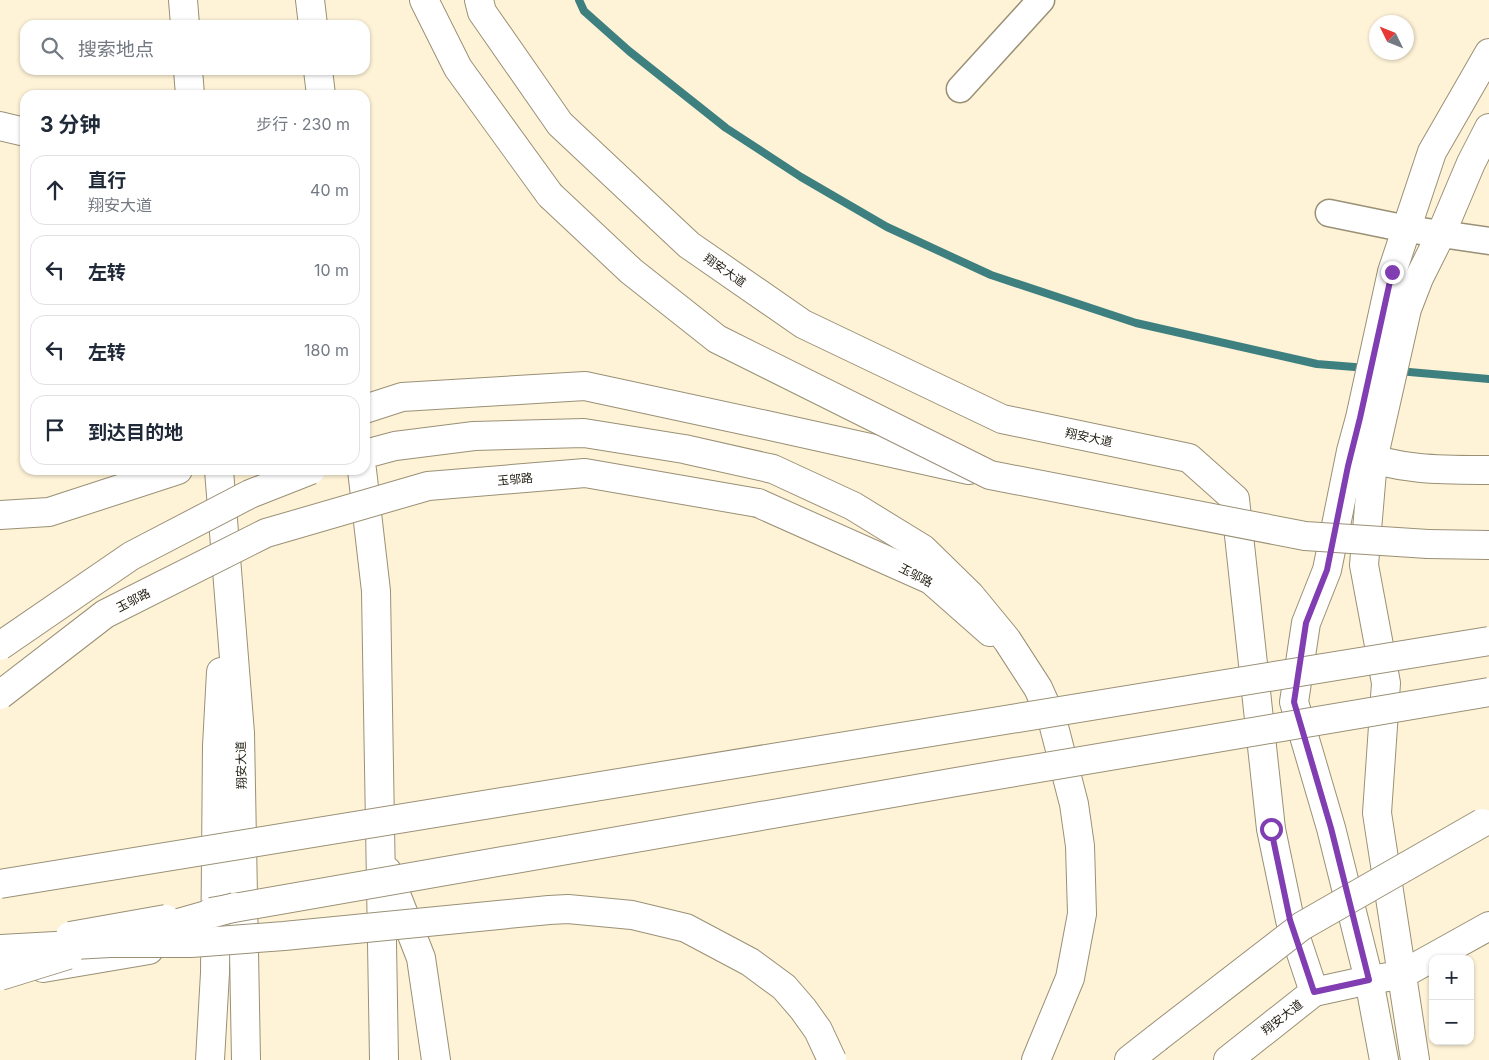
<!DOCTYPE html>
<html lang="zh">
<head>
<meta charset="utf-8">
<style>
  :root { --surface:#fff; --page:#f6f6f7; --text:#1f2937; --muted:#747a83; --line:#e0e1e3 }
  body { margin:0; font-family:Inter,"Noto Sans SC",sans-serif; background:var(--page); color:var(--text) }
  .controls { position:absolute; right:15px; bottom:15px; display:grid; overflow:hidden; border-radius:10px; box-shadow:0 1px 4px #0004 }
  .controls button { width:45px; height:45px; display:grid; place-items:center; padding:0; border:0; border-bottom:1px solid var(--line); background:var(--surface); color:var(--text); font:25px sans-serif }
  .compass { position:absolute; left:1369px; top:15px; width:45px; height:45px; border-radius:50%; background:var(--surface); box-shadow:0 1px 4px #0004; rotate:313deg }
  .stop { position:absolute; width:15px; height:15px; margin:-11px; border:4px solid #813eb2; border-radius:50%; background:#fff }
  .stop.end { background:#813eb2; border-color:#fff; box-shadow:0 1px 5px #0008 }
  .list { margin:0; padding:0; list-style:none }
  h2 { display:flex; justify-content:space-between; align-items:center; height:65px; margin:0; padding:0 20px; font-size:21px }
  h2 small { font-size:16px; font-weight:400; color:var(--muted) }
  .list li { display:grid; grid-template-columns:32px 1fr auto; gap:15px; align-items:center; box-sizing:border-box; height:70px; margin:0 10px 10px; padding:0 10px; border:1px solid var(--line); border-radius:15px }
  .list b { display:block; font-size:19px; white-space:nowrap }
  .list p { margin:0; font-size:16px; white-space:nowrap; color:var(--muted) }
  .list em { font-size:16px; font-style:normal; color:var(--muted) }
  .icon { flex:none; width:28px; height:28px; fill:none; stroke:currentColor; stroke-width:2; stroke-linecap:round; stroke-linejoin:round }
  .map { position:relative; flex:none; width:1489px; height:1060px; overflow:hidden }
  .search { position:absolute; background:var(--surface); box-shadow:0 1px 4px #0004; left:20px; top:20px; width:350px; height:55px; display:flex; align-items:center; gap:12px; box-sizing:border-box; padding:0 18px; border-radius:15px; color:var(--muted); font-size:19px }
  .panel { position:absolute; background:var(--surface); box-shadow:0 1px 4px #0004; left:20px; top:90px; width:350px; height:385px; border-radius:15px }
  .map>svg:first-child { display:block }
</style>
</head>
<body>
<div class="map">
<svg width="1489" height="1060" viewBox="0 0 1489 1060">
  <rect width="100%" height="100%" fill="#fef3d7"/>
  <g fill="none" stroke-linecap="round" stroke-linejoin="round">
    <g stroke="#3d807f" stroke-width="8">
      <path d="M579,0L584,11L629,51L726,128L801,177L887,227L991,275L1136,323L1317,364L1367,368"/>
      <path d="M1398,371L1489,379"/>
    </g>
    <g stroke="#9a9076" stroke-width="29">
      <g id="street">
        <path d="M960,89L1041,0"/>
        <path d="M1329,213L1407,229L1489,241"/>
      </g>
    </g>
    <g stroke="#9a9076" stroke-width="30">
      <g id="secondary">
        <path d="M479,0L482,12L560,124L689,245L803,324L1002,419L1189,458L1235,499L1271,829L1290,920L1314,992L1228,1060"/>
        <path d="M1358,453C1399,471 1445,470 1489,470"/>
        <path d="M758,503L931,580L990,632"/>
        <path d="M1314,992L1369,980L1401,975L1489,926"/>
        <path d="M1384,1060L1369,980L1331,828L1294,702L1306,623L1327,570L1351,451L1360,418L1392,272L1432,152L1489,53"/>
        <path d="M1415,1060L1377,813L1386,683L1364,565L1373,460L1407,309L1419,278L1441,234L1471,163L1489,128"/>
      </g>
    </g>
    <g stroke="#9a9076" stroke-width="30">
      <path id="primary" d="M43,968L149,950"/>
    </g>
    <g stroke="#9a9076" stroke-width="30">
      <g id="highway">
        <path d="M183,0L185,25"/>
        <path d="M310,0L313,25"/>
        <path d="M424,0L458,68L550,195"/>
        <path d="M188,70L190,95"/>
        <path d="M318,70L321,95"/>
        <path d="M0,126L25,132"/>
        <path d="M365,409L402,397L585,386L766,425L969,470"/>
        <path d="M365,454L395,446L474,436L584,433L684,449L773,469L853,506L923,549L970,595L1007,640L1038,688L1052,719L1074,804L1080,846L1082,914L1070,978L1036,1060"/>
        <path d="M219,470L240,733L246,1060"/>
        <path d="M362,470L376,591L384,1060"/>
        <path d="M0,515L49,512L178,470"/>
        <path d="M1428,544L1489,545"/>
        <path d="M387,871L421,958L436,1060"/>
        <path d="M210,1060L215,973L217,746L221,672"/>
        <path d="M1129,1060L1157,1038"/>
      </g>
    </g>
    <use href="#street" stroke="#fff" stroke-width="26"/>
    <use href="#secondary" stroke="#fff" stroke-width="28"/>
    <use href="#primary" stroke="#fff" stroke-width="28"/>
    <use href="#highway" stroke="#fff" stroke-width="28"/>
    <g stroke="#9a9076" stroke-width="30" stroke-linecap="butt">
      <path id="secondary-bridge" d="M0,695L105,614L266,533L428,486L585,473L758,503"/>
    </g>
    <g stroke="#9a9076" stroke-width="30" stroke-linecap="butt">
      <g id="primary-bridge">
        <path d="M0,884L1489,641"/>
        <path d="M211,912L956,782L1489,692"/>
        <path d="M70,936L166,919"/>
      </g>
    </g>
    <g stroke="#9a9076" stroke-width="30" stroke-linecap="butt">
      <g id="highway-bridge">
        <path d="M550,195L631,271L717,339L990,475L1305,536L1428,544"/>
        <path d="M0,646L131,556L250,494L311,470"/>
        <path d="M140,934L235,907"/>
        <path d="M0,949L110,943H191L284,936L549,910L568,909L632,915L686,928L750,962L784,987L803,1009L818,1030L832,1060"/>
        <path d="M0,976L68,955"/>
        <path d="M1157,1038L1302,926L1482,823"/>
      </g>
    </g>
    <use href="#secondary-bridge" stroke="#fff" stroke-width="28"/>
    <use href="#primary-bridge" stroke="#fff" stroke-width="28"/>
    <use href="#highway-bridge" stroke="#fff" stroke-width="28"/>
  </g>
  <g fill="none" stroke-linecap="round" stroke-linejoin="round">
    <path stroke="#813eb2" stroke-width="6" d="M1271,829L1290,920L1314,992L1369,980L1331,828L1294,702L1306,623L1327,570L1348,466L1360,418L1392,272"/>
  </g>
  <g text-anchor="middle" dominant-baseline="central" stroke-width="4" stroke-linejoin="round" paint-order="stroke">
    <g font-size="12" fill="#242015" stroke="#fff">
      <text transform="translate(725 270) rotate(35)">翔安大道</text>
      <text transform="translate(1089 437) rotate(12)">翔安大道</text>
      <text transform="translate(515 479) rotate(-5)">玉邬路</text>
      <text transform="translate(916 575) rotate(27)">玉邬路</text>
      <text transform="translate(133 600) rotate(-27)">玉邬路</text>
      <text transform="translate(241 765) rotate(-91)">翔安大道</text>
      <text transform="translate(1282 1017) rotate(-38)">翔安大道</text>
    </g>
  </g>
</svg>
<div class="controls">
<button>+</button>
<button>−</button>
</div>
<svg class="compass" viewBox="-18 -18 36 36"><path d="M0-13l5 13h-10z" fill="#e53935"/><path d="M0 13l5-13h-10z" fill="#747a83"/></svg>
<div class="stop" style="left:1271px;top:829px"></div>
<div class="stop end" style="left:1392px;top:272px"></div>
<div class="search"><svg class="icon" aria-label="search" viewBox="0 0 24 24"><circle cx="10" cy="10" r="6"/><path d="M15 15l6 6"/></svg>搜索地点</div>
<section class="panel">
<h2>3 分钟<small>步行 · 230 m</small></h2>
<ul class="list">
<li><svg class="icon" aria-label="ahead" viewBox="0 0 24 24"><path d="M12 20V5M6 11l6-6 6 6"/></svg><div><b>直行</b><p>翔安大道</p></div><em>40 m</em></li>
<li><svg class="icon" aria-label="left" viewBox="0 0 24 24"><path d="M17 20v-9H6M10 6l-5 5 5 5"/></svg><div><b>左转</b></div><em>10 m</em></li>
<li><svg class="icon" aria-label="left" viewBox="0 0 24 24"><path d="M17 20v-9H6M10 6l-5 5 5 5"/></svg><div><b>左转</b></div><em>180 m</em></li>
<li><svg class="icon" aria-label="arrive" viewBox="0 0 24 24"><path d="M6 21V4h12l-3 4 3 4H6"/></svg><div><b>到达目的地</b></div></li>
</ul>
</section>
</div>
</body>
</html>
